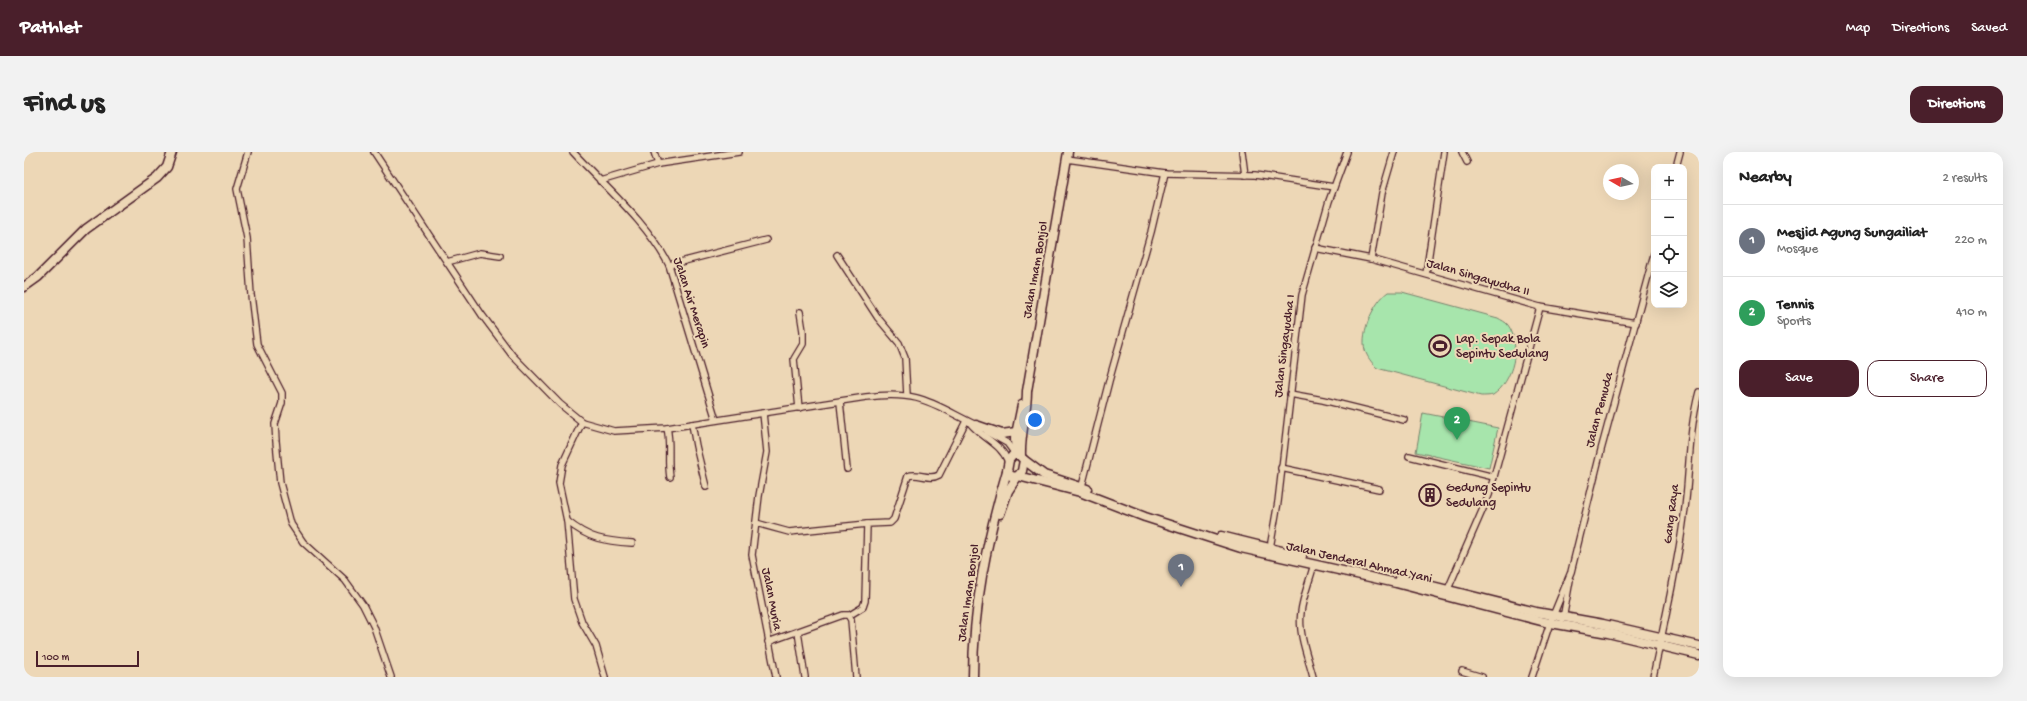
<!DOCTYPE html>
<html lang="en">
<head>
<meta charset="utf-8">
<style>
  :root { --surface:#fff; --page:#f2f2f2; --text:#222; --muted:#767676; --line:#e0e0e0; --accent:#4a1f2b }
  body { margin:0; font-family:"Gochi Hand",sans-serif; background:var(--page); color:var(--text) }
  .controls { position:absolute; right:12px; top:12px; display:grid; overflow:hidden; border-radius:8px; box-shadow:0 4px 16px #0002 }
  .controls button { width:36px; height:36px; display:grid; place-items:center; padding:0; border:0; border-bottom:1px solid var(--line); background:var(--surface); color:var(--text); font:20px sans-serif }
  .compass { position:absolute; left:1579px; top:12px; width:36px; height:36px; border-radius:50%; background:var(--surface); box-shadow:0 4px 16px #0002; rotate:279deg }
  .scale { position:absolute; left:12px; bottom:10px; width:103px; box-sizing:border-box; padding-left:4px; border:2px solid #4a1f2b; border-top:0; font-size:11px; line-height:14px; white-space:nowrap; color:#4a1f2b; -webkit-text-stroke:3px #edd7b6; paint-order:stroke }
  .you { position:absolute; left:1011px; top:268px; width:14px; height:14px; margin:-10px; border:3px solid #fff; border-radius:50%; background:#1a73e8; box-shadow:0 0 0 6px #1a73e833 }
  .badge { display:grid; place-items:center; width:26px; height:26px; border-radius:50%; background:var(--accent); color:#fff; font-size:13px; font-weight:700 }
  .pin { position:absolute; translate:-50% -33px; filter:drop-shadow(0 1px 2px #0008) }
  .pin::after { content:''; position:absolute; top:21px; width:14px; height:12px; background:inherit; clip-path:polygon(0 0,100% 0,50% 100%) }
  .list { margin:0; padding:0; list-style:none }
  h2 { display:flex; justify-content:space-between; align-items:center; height:52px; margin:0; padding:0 16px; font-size:17px }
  h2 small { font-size:13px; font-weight:400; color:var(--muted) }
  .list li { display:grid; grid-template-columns:26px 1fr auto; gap:12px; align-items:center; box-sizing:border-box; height:72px; padding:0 16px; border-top:1px solid var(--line) }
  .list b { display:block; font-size:15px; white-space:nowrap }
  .list p { margin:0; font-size:13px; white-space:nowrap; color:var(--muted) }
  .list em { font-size:13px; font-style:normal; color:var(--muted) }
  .actions { display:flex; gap:8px; padding:12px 16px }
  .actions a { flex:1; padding:9px 0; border:1px solid var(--accent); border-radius:12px; text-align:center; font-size:14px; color:var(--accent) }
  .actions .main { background:var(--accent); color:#fff }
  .icon { flex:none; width:22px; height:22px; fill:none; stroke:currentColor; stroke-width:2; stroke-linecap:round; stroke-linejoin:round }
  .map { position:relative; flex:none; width:1675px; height:525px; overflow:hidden; border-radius:12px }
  header { display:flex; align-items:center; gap:24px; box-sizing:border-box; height:56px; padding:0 20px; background:var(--accent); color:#fff }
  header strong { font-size:19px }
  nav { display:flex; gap:22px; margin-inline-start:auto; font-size:14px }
  .intro { display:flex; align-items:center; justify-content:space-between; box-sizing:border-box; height:96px; padding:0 24px }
  h1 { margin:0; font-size:28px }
  .button { padding:10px 18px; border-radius:12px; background:var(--accent); color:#fff; font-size:14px; font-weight:700 }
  main { display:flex; gap:24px; padding:0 24px }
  aside { flex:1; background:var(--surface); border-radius:12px; box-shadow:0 4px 16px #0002 }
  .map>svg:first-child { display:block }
</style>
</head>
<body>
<header>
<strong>Pathlet</strong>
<nav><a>Map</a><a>Directions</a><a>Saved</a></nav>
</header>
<div class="intro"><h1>Find us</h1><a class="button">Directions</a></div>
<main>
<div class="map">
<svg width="1675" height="525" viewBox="0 0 1675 525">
  <rect width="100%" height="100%" fill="#edd7b6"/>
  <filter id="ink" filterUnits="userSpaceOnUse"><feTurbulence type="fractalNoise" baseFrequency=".025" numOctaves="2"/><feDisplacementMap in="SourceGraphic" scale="8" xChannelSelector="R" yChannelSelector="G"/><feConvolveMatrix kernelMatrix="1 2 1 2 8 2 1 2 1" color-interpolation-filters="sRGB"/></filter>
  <g filter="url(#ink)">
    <g fill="#a7e5ac" stroke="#78826c">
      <path d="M1364,140H1378L1474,166C1477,168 1482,170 1484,173C1498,192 1489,230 1469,243C1466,244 1460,244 1457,244L1353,216C1348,211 1343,205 1341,198C1336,180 1350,150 1364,140Z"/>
      <path d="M1399,261L1474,276L1465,316L1392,300Z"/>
    </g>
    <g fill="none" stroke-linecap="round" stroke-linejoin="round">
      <g stroke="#4a1f2b" stroke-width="8">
        <g id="street">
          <path d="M224,0L213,37L223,86L227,143L233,192L258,241V251L251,272L252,289L256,331L267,372L279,390L321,428L339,453L350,475L367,525"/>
          <path d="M350,0L458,163L488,203L536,252L558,270L590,279L643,276L842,245C897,238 908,252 954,274"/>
          <path d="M549,0C582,36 622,69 645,113L692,268"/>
          <path d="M630,0L634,12"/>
          <path d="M1218,0L1221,23"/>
          <path d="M1438,0L1443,10"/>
          <path d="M1043,7L1141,21L1231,23L1310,35"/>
          <path d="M1652,15L1656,0"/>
          <path d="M576,29L634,12L715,0"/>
          <path d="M1291,96L1347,107L1516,155L1612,171"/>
          <path d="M813,103L854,166L875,191L881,206L883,243"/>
          <path d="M1347,107L1358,41L1370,0"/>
          <path d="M423,110L456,101L476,104"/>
          <path d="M645,113L742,88"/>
          <path d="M1402,122L1420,0"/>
          <path d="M1266,242L1299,248L1380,268"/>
          <path d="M816,250L823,317"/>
          <path d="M775,256L770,207L779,192V179L776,160"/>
          <path d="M739,261L743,300L735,344L728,403L752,525"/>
          <path d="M558,270L538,313L535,331L543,369L550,447L558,470L572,494L581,525"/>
          <path d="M946,271C958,286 977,291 984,310"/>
          <path d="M668,272L672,294L682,335"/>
          <path d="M643,276C647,292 643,307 646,325"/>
          <path d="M963,280L983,291L991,302"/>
          <path d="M1385,304L1470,325"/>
          <path d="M1257,316L1355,337"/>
          <path d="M1057,338L1085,229L1127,80L1141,21"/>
          <path d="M543,369C565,387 580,389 608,391"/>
          <path d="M732,371L765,380L843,372"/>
          <path d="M1246,396L1254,350L1278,143L1305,49L1323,0"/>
          <path d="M1424,437L1465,343L1516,155"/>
          <path d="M826,463L839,455L841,449L843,372L866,371L870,367L884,324C894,320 905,329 915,323L942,269"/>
          <path d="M1539,467L1546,428"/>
          <path d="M774,480L781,525"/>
          <path d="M744,490L819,463H824L827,468L832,525"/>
          <path d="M1438,519L1458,525"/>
          <path d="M1289,525C1284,505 1274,482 1277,460C1279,444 1286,428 1290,412"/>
          <path d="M1508,525L1526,471L1547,420L1577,298L1630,102"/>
          <path d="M1629,525C1640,471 1653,418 1660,364C1666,322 1664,281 1675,240"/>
        </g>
      </g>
      <g stroke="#4a1f2b" stroke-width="11">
        <g id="secondary">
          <path d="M0,135L14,125L62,77L133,26L143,15L148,0"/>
          <path d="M952,273L978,282L992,280"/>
          <path d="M992,302L991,287L998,253"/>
          <path d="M989,303H995L1000,308L998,319L993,325L987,324L983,319L985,308Z"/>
          <path d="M997,304C996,282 1003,261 1003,239L1044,0"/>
          <path d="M1000,308L1020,323L1063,337"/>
          <path d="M994,324L1056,340L1121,365L1217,396L1372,431L1521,470L1584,481L1675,503"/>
          <path d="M976,362L984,339L993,325"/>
          <path d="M1197,384L1278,404"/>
          <path d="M1376,426L1512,460L1579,472L1675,494"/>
          <path d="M949,525C949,454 963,387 983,319"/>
        </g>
      </g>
      <use href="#street" stroke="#edd7b6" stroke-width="5.5"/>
      <use href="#secondary" stroke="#edd7b6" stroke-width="8"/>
    </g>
  </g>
  <defs>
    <g id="stadium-ring" transform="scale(1.15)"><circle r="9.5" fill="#edd7b6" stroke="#4a1f2b" stroke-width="1.5"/><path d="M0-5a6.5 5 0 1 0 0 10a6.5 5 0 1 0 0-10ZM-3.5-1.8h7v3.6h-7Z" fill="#4a1f2b"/></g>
    <g id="building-ring" transform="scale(1.15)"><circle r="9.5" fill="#edd7b6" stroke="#4a1f2b" stroke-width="1.5"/><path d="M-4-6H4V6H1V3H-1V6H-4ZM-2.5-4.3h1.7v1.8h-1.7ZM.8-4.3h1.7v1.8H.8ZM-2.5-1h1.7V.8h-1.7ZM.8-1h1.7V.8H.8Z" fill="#4a1f2b"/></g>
  </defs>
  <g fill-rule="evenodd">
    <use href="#stadium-ring" x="1416" y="194"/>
    <use href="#building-ring" x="1406" y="343"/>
  </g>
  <g text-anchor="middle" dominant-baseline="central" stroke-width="4" stroke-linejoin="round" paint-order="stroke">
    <g font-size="13" fill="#4a1f2b" stroke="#edd7b6">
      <text transform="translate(1012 118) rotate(-80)">Jalan Imam Bonjol</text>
      <text transform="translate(1454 126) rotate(16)">Jalan Singayudha II</text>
      <text transform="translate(667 151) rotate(72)">Jalan Air Merapin</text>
      <text transform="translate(1261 194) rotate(-83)">Jalan Singayudha I</text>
      <text transform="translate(1576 258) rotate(-75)">Jalan Pemuda</text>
      <text transform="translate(1648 362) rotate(-83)">Gang Raya</text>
      <text transform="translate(1335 411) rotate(13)">Jalan Jenderal Ahmad Yani</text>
      <text transform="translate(945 441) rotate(-82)">Jalan Imam Bonjol</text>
      <text transform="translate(747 447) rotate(79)">Jalan Muria</text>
    </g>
    <g font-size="13" fill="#4a1f2b" stroke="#edd7b6" text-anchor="start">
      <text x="1432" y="187">Lap. Sepak Bola<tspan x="1432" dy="15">Sepintu Sedulang</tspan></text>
      <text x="1422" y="336">Gedung Sepintu<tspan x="1422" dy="15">Sedulang</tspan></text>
    </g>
  </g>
</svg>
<div class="controls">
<button>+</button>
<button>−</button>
<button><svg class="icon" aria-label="locate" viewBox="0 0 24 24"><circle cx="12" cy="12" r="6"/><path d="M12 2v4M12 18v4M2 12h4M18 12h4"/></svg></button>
<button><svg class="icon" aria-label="layers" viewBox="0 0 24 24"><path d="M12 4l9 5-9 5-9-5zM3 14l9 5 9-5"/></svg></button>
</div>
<svg class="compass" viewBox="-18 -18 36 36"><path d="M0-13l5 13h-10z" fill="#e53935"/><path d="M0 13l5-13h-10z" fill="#767676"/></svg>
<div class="scale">100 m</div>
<div class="you"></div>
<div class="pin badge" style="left:1157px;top:435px;background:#6b7280">1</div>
<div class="pin badge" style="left:1433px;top:288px;background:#2e9e5b">2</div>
</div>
<aside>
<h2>Nearby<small>2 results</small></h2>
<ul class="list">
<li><span class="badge" style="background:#6b7280">1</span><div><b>Mesjid Agung Sungailiat</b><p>Mosque</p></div><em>220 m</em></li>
<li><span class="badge" style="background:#2e9e5b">2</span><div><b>Tennis</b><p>Sports</p></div><em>410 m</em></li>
</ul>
<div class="actions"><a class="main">Save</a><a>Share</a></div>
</aside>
</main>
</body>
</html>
